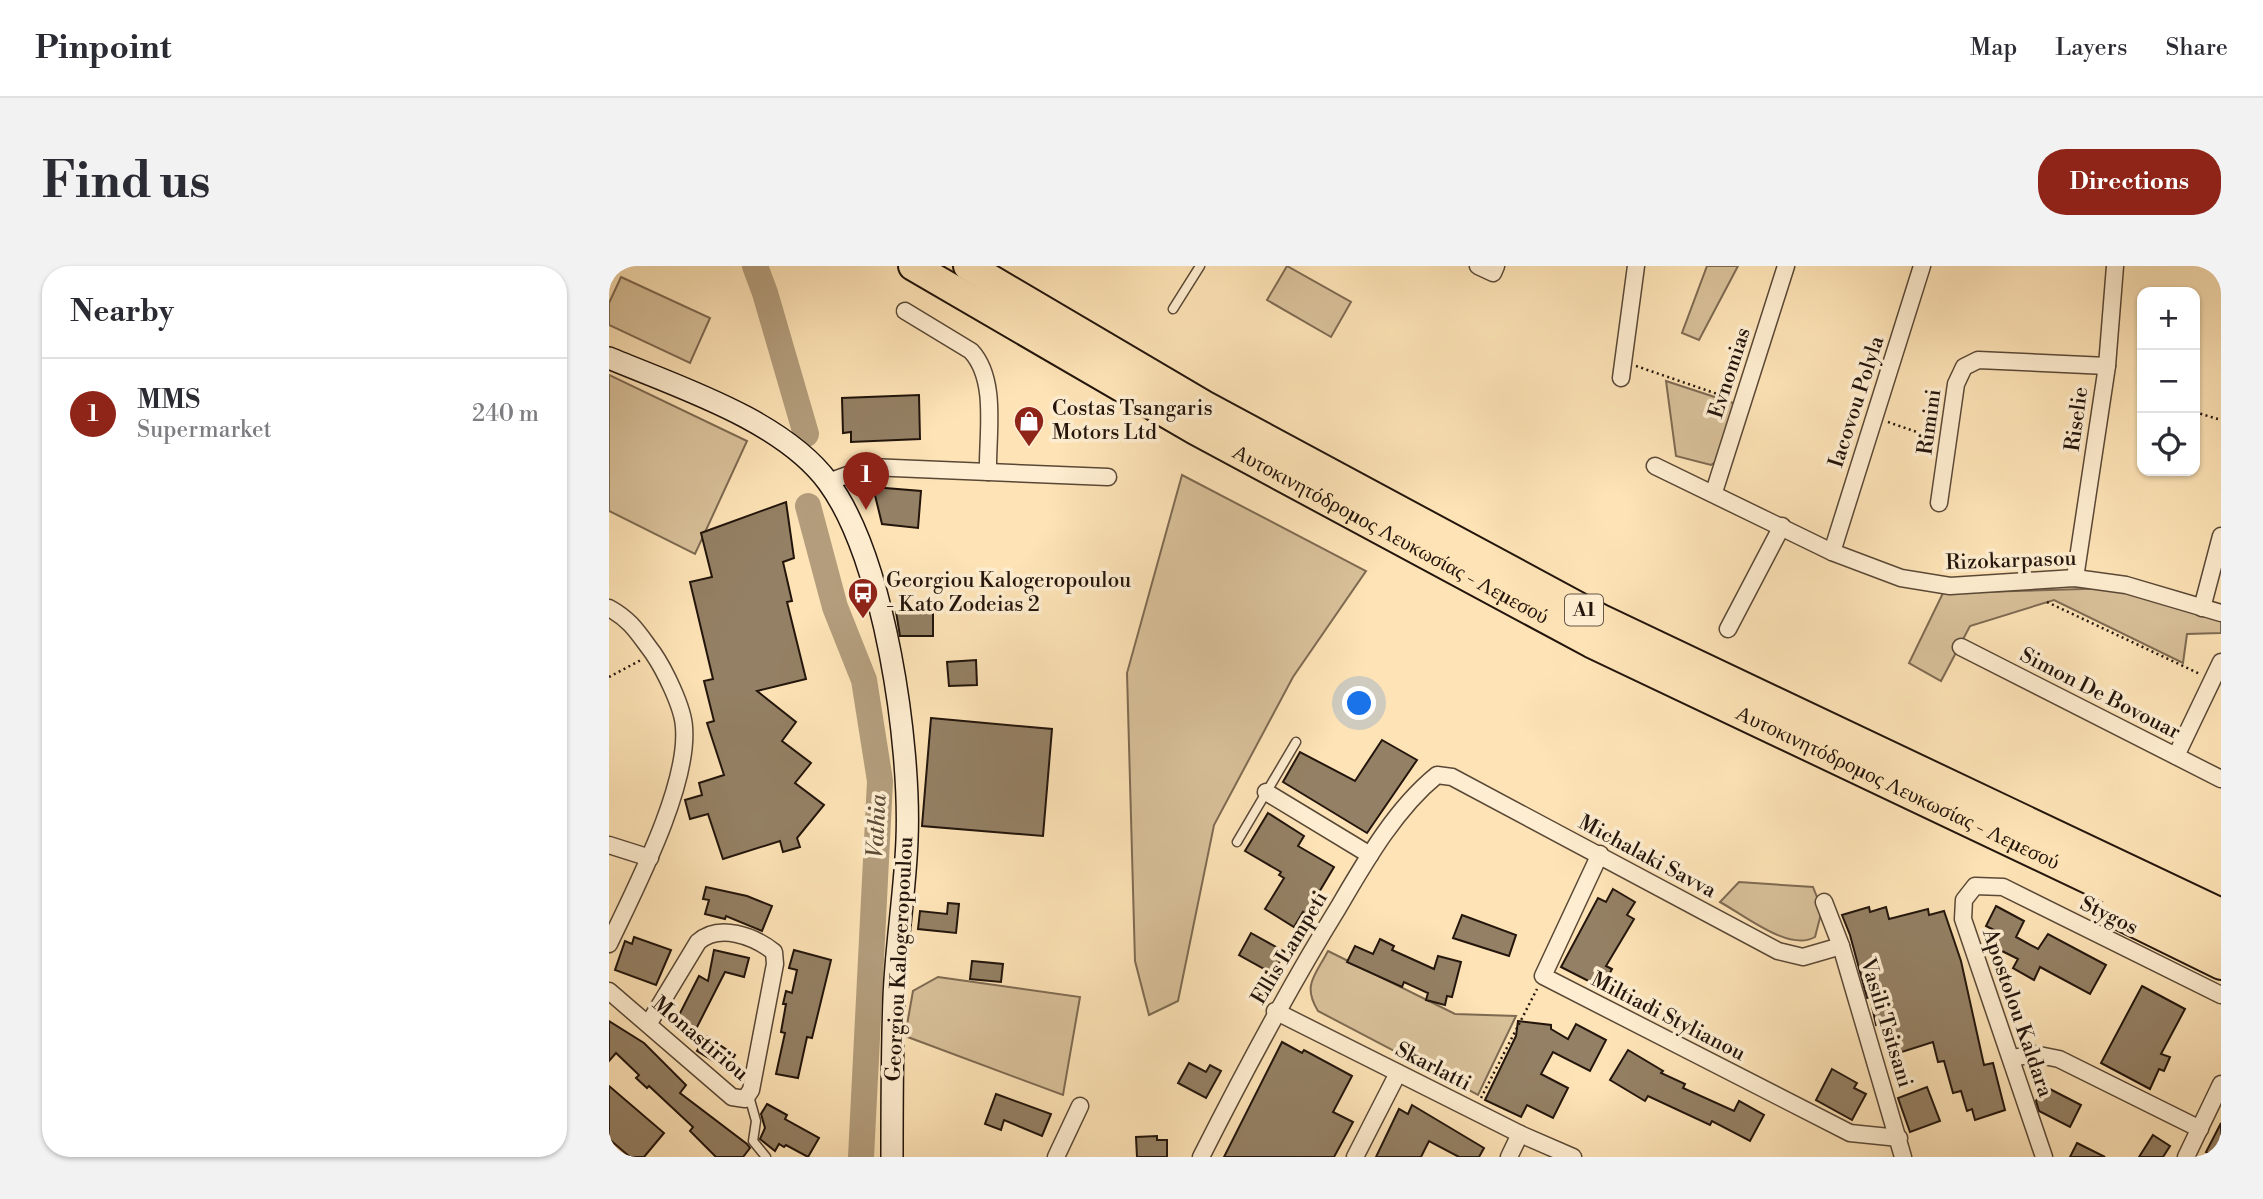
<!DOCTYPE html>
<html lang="en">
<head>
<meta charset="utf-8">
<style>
  :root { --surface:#fff; --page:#f2f2f3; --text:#2b2b33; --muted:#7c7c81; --line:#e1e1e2; --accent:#8f2418 }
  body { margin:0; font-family:"Libre Bodoni",serif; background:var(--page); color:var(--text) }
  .controls { position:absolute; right:21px; top:21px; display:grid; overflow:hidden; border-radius:14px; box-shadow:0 2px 5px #0004 }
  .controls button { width:63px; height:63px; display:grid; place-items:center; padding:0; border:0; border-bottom:2px solid var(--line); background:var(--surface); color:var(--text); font:35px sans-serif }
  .you { position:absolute; left:751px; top:438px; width:24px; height:24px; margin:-18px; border:5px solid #fff; border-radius:50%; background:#1a73e8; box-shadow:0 0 0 10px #1a73e833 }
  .badge { display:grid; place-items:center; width:46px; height:46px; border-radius:50%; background:var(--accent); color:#fff; font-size:23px; font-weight:700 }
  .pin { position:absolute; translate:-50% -58px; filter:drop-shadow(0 2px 4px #0008) }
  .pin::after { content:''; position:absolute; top:37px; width:24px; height:21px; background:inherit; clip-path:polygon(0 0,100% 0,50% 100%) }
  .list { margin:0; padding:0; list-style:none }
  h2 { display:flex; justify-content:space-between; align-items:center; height:91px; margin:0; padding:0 28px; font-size:30px }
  h2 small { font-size:23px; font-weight:400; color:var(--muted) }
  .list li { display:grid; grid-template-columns:46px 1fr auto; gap:21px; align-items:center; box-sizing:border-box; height:112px; padding:0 28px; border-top:2px solid var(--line) }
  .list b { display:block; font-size:26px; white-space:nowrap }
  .list p { margin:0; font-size:23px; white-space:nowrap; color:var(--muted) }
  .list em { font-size:23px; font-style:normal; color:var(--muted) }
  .icon { flex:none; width:38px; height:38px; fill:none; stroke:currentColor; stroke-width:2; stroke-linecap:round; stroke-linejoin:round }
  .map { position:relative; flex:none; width:1612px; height:891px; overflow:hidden; border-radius:28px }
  header { display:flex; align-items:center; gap:42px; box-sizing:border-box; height:98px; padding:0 35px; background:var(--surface); border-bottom:2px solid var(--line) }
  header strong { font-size:33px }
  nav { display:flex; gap:38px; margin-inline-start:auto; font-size:24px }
  .intro { display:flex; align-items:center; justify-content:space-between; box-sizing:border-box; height:168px; padding:0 42px }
  h1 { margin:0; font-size:49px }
  .button { padding:18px 32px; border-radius:28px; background:var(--accent); color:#fff; font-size:24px; font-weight:700 }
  main { display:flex; gap:42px; padding:0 42px }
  aside { flex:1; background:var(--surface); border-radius:28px; box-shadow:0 2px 5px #0004 }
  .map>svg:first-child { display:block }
</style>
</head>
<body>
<header>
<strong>Pinpoint</strong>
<nav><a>Map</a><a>Layers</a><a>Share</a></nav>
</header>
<div class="intro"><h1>Find us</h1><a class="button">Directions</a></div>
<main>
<aside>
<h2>Nearby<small></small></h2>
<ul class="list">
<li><span class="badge">1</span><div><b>MMS</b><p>Supermarket</p></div><em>240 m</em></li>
</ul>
</aside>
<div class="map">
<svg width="1612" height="891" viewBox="0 0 1612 891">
  <rect width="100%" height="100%" fill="#fde3b6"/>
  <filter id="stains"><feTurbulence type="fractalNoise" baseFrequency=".00286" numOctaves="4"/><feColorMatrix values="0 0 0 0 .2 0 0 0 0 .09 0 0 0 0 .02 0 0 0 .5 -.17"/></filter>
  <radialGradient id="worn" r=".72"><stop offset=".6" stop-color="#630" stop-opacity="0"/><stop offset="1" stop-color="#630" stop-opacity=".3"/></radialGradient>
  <g fill="#d8c099" stroke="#7e6a52" stroke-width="2">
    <path d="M678,0L742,36L722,71L658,34Z"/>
    <path d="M1098,0H1129L1090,74L1073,67Z"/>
    <path d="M12,11L101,52L81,97L0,59V37Z"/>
    <path d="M0,109L138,175L86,288L0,245Z"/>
    <path d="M1057,115L1127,138L1109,194L1102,199L1067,190Z"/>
    <path d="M573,209L757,305L684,411L605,559L569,735L540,749L526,695L518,407Z"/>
    <path d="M1508,322L1612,354V367L1578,368L1574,397L1445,334L1361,360L1332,415L1300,397L1334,327Z"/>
    <path d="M1130,616L1204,621L1213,644L1206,671C1180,686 1135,649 1111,636Z"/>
    <path d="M719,685L846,748L907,750L869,829L709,745C693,719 706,710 719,685Z"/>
    <path d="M329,711L471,731L454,829L296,770L304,725Z"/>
  </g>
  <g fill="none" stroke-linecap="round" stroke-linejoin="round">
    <g stroke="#b39d7c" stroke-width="26">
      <path d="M146,0L156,27L197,168"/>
      <path d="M199,240L226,341L255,414L271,515L252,891"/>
    </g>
  </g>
  <g fill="#948064" stroke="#23150c" stroke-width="2">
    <path d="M310,129L311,173L242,176V166L234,167L233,132Z"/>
    <path d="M264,221L312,225L309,262L273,258Z"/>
    <path d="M177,236L185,292L174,296L183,335L178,336L197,413L148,425L187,456L173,475L202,497L186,517L215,539L188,572L191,581L174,586L171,575L114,593L99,548L81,553L76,534L93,529L90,517L115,509L98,457L105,455L95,415L104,413L81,316L103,311L92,267Z"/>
    <path d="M324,345V370H291L287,346Z"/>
    <path d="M367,394L368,419L340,420L338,396Z"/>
    <path d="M322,452L443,463L434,570L313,560Z"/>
    <path d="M773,474L808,494L758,567L674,516L691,486L746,515Z"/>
    <path d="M659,547L695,570L689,580L725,601L697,648L694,646L685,661L656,643L675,612L670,609L672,606L636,585Z"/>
    <path d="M97,621L138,630L163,640L153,665L117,650L116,653L96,648L100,634L94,633Z"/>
    <path d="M1004,623L1026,636L1018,649L1025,653L997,700L1003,703L993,722L952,701L989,632L997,636Z"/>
    <path d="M339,637L350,638L347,667L309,663L311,645L338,648Z"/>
    <path d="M1387,640L1415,655L1407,671L1429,683L1439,668L1497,699L1481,728L1431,701L1425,714L1404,702L1409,693L1377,677L1385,664L1377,660Z"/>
    <path d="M1260,641L1261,646L1277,641L1280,653L1319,643L1320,649L1335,645L1352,695L1375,799L1384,797L1396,844L1366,854L1363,843L1358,845L1352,825L1344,827L1335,795L1329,796L1324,776L1280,790L1270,758L1267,759L1261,731L1258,732L1241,669L1233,649Z"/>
    <path d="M853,649L907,669L900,690L844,672Z"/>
    <path d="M642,667L676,686L664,708L630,689Z"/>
    <path d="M25,671L62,684L47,719L6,704L16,675L23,678Z"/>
    <path d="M771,673L785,680L783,684L825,703L829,690L852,696L843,731L838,730L836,739L817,734L819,727L795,716L793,721L738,696L746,680L764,688Z"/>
    <path d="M105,684L140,692L135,711L116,706L84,769L65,759L90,710L99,715Z"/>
    <path d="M185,684L222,694L203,772L198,771L189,812L167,808L176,767L172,766L177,738H174L177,725L183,727L188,704L180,702Z"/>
    <path d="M363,695L394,698L392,716L361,713Z"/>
    <path d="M1533,720L1576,743L1552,788L1561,791L1555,805L1550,803L1541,823L1492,797Z"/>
    <path d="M0,755L35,777L77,819L71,827L138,878L141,882L134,891H107L81,865L84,861L40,820L38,822L27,812L30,809L7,787L0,795Z"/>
    <path d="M909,755L942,759V763L959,773L967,758L997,774L981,805L944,786L932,808L959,822L944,852L918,839L912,851L876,834L907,770Z"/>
    <path d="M97,770L126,789L117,803L88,785Z"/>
    <path d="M673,776L693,787L695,784L743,810L724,846L744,856L725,891H615Z"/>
    <path d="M1019,784L1054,805L1052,807L1076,818L1074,822L1125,845L1130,835L1155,849L1141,875L1103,855L1101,859L1039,830L1036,835L1001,814Z"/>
    <path d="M580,797L597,806L601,799L612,805L597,832L569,817Z"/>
    <path d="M1223,803L1248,817L1245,822L1257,828L1243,854L1207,834Z"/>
    <path d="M0,820L55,867L35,891H21L0,873Z"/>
    <path d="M1435,820L1472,839L1461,861L1430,845L1427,835Z"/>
    <path d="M1318,821L1331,855L1301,866L1289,832Z"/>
    <path d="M387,828L442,848L433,870L395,854L392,864L376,858Z"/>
    <path d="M158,838L178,849L176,853L210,872L199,891L177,879L175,881L170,878L166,885L151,873L156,862L152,848Z"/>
    <path d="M803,839L875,882L870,891H850L820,875L812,891H767L790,843L799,848Z"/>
    <path d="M1612,857V891H1606L1597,886Z"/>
    <path d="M1544,869L1561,880L1554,891H1530Z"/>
    <path d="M548,870V874H558V891H528L527,871Z"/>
    <path d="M1468,877L1496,891H1461Z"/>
  </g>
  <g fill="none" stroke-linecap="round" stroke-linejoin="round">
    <g stroke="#5a4836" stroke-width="11">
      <g id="lane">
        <path d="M564,43L591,0"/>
        <path d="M628,576L687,476"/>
        <path d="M140,830L147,855L144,875L157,891"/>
      </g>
    </g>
    <g stroke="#5a4836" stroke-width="19">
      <g id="street">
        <path d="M869,0L884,7L887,0"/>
        <path d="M296,45L362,85C389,114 378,169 379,206"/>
        <path d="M1012,112L1027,0"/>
        <path d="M1046,200L1223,286L1292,312L1341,320L1466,312L1517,319L1612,347"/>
        <path d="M219,216L261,201L499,211"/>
        <path d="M1105,226L1177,0"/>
        <path d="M1330,237L1347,118L1355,101L1369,94L1498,100"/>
        <path d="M1223,286L1313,0"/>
        <path d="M1466,312L1498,100L1506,0"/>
        <path d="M0,342C22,354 29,367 44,387C55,403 74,441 75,461C80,520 26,623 0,678"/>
        <path d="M1593,342L1612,270"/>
        <path d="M1119,363L1173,260"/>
        <path d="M1352,381L1612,513"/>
        <path d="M1567,490L1612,396"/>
        <path d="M657,526L761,589"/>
        <path d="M0,579L41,592"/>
        <path d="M991,588L934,710L1241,867L1290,872"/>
        <path d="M1215,636L1232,680L1294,891"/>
        <path d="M0,725L123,831L136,833L142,824L166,698L165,686C145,670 110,657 89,676L40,757"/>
        <path d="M666,745L911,868L964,891"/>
        <path d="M1403,792L1425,788L1450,793L1591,863"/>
        <path d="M447,891L471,840"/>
        <path d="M592,891C635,806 679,723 729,642C756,596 786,543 828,509L843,511L1169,685L1194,691L1232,680"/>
        <path d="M746,891L789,807"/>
        <path d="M900,891L911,868"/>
        <path d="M1435,891L1354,653L1355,634L1366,620L1394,621L1612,729"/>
        <path d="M1577,891L1612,818"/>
      </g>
    </g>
    <g stroke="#23150c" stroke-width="24">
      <path id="secondary" d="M0,92C69,121 173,154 219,216C276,293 302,479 298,574C296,627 287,679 285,732C283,785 283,838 283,891"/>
    </g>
    <g stroke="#23150c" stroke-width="32">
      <g id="highway">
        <path id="s1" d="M304,0L586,164L982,377L1612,676"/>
        <path d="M359,0L595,139L994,354L1612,647"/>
        <path d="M1504,646L1612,699"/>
      </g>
    </g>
    <g stroke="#23150c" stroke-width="2.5" stroke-dasharray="2 3.5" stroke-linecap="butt">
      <path d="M1027,100L1120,132"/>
      <path d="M1586,146L1612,154"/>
      <path d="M1279,156L1325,172"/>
      <path d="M1438,336L1591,408"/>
      <path d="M0,411L32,394"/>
      <path d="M872,832L928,723"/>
    </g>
    <use href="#lane" stroke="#feedd0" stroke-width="8"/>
    <use href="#street" stroke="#feedd0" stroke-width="16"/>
    <use href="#secondary" stroke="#feedd0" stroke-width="21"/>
    <use href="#highway" stroke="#fde3b6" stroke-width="28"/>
  </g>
  <defs>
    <g id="shop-pin" transform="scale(1.575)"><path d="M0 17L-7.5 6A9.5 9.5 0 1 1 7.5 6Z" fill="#8f2418" stroke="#feedd0"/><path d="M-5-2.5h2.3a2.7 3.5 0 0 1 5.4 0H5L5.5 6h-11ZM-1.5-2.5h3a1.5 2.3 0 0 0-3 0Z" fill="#fff"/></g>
    <g id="bus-pin" transform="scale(1.575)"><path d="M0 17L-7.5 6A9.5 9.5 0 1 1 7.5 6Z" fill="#8f2418" stroke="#feedd0"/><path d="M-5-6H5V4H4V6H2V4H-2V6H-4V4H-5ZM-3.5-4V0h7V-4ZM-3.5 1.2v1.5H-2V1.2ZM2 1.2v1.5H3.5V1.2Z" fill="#fff"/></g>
  </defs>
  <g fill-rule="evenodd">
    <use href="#shop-pin" x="420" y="155"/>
    <use href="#bus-pin" x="254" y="327"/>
  </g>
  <g text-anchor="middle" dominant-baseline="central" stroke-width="7" stroke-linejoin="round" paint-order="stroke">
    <rect fill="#feedd0" stroke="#655647" stroke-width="2" x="956" y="328.5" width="38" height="31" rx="5"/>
    <g font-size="19" font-weight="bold" fill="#23150c">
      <text x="975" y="344">A1</text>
    </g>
    <g font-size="21" fill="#23150c" stroke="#feedd0">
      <text transform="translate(1121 107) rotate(-72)">Evnomias</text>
      <text transform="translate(1248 136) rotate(-72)">Iacovou Polyla</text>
      <text transform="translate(1468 153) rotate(-82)">Riselie</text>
      <text transform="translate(1321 156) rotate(-82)">Rimini</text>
      <text stroke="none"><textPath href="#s1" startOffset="548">Αυτοκινητόδρομος Λευκωσίας - Λεμεσού</textPath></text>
      <text transform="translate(1402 295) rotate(-2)">Rizokarpasou</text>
      <text transform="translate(1491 428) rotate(27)">Simon De Bovouar</text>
      <text stroke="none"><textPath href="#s1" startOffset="1115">Αυτοκινητόδρομος Λευκωσίας - Λεμεσού</textPath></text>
      <text transform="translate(1038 591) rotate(28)">Michalaki Savva</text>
      <text transform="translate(1500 650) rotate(26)">Stygos</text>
      <text transform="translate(681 682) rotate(-59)">Ellis Lampeti</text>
      <text transform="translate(291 693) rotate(-87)">Georgiou Kalogeropoulou</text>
      <text transform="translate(1408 747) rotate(71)">Apostolou Kaldara</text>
      <text transform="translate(1059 751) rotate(27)">Miltiadi Stylianou</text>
      <text transform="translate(1277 757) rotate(73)">Vasili Tsitsani</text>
      <text transform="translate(91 773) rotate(40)">Monastiriou</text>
      <text transform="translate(824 801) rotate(27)">Skarlatti</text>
    </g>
    <g font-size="21" fill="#23150c" stroke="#feedd0" text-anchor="start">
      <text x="443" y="143">Costas Tsangaris<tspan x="443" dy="24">Motors Ltd</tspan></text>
      <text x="277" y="315">Georgiou Kalogeropoulou<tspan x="277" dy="24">- Kato Zodeias 2</tspan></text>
    </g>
    <g font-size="23" font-style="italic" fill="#5d4b39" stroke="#feedd0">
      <text transform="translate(268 560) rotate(-87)">Vathia</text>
    </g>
  </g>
  <rect width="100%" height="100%" filter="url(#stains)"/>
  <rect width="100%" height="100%" fill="url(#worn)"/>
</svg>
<div class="controls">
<button>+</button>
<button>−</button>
<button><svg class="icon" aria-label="locate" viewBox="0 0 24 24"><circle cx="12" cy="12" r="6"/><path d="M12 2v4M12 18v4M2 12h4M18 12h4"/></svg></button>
</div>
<div class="you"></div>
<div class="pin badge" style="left:257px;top:244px">1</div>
</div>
</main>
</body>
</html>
